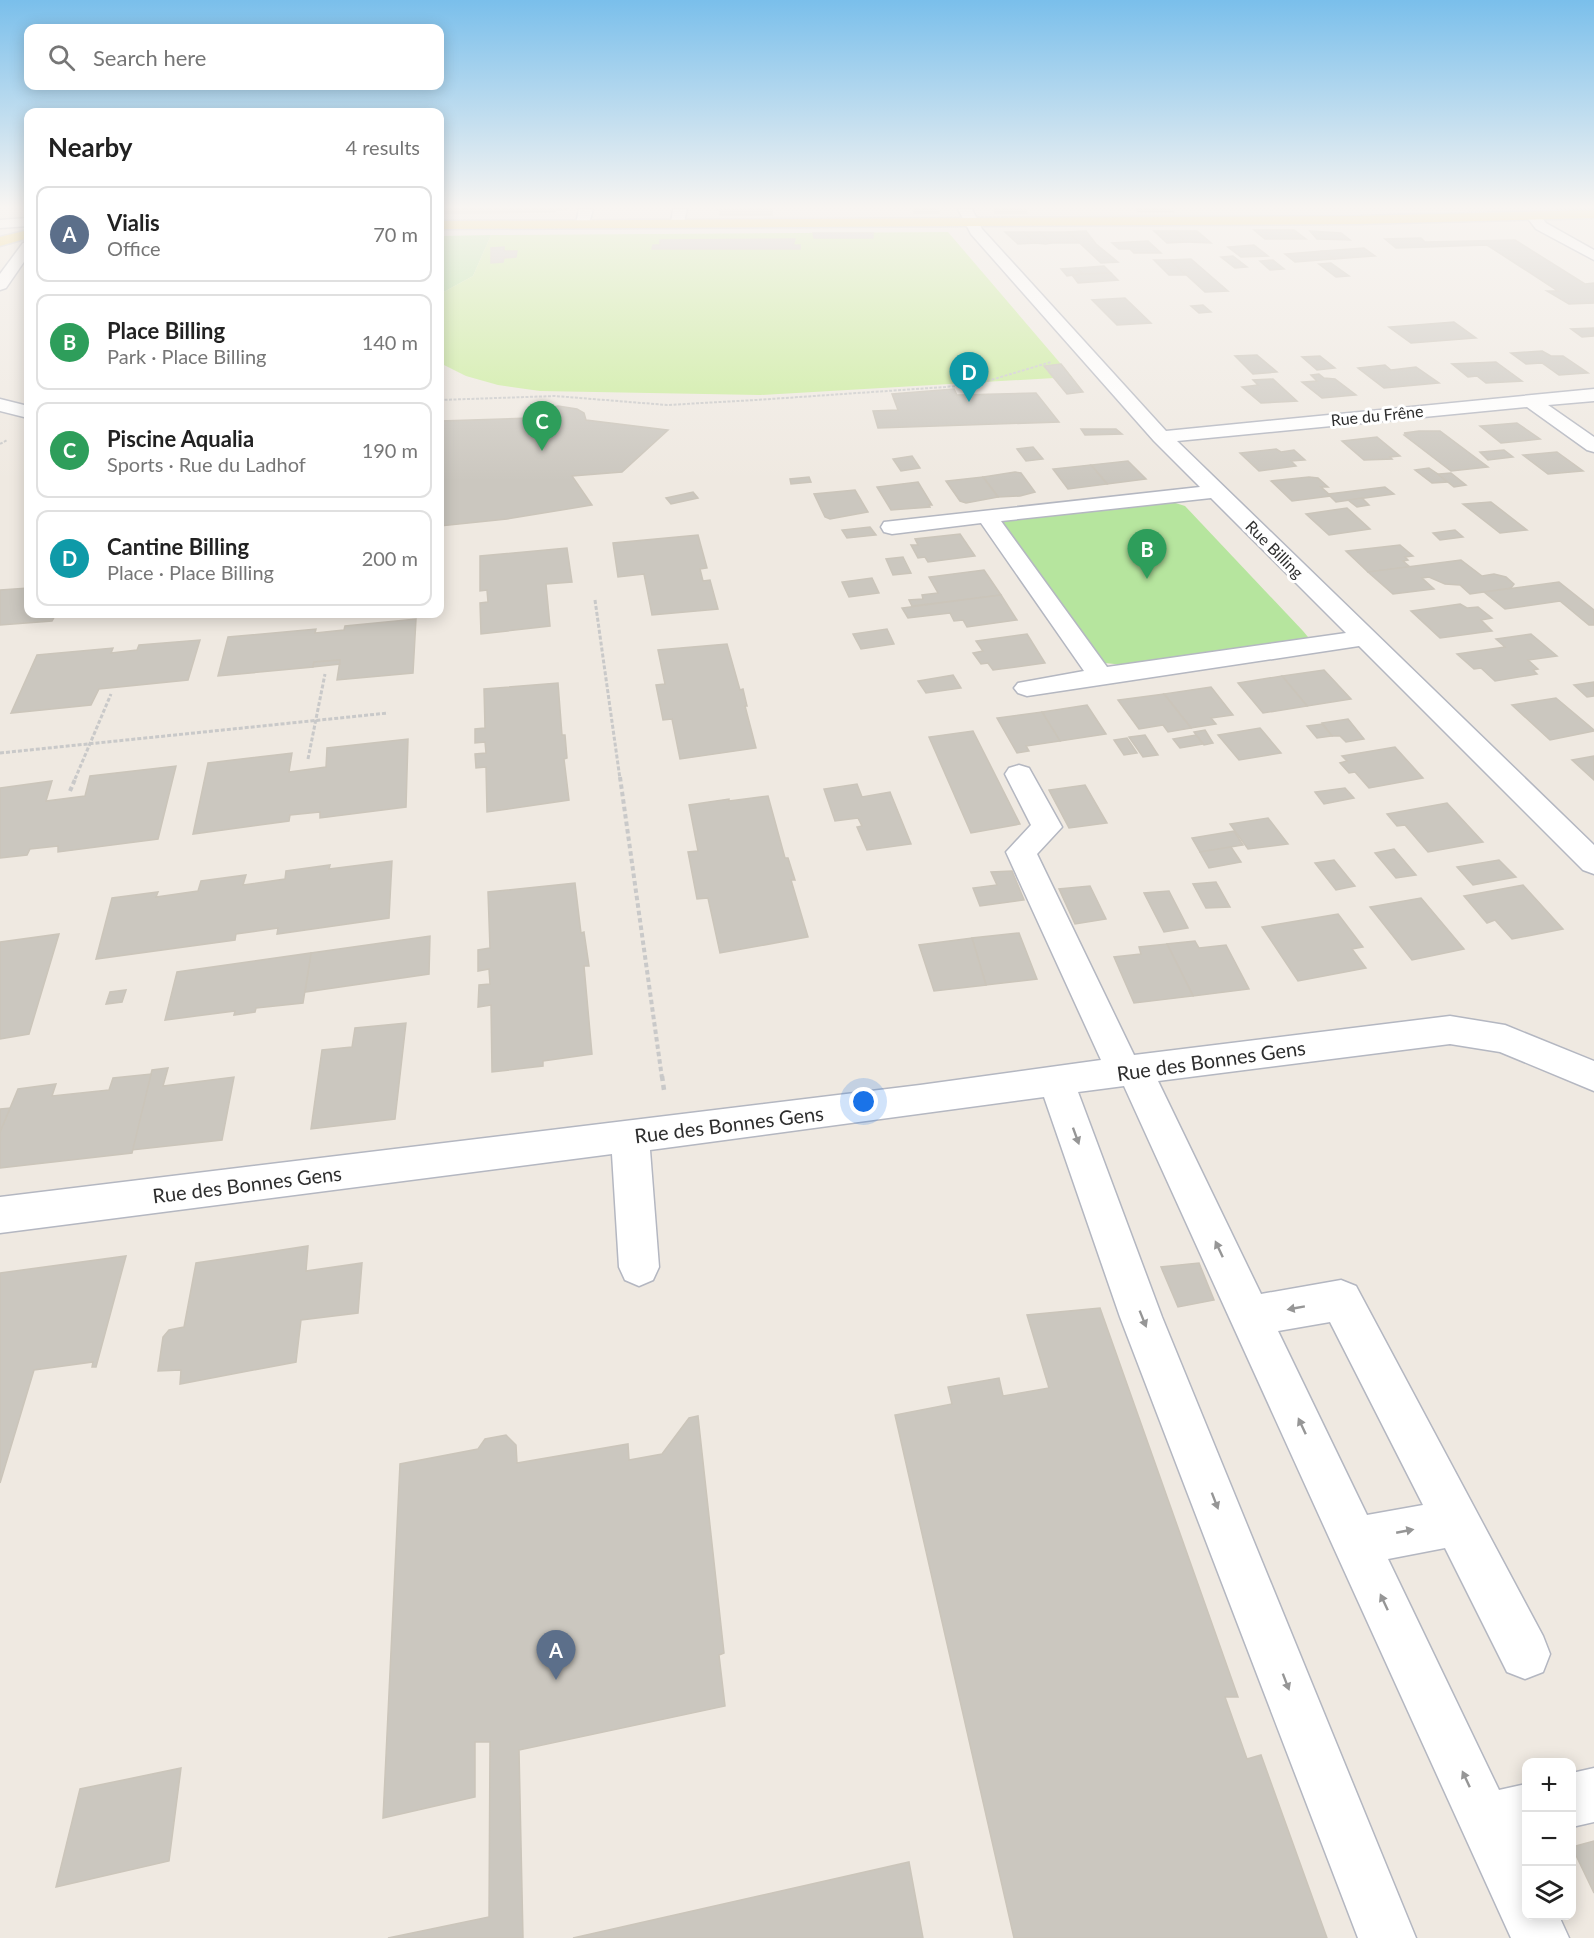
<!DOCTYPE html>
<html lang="en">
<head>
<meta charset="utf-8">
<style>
  :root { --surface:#fff; --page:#f6f6f6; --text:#222; --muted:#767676; --line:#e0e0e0; --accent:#7c3aed }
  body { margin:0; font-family:Lato,sans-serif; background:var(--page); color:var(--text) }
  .controls { position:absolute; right:18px; bottom:18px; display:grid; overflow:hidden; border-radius:12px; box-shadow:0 3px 15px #0003 }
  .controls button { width:54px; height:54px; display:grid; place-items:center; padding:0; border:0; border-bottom:2px solid var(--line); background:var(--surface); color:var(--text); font:30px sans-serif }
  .you { position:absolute; left:864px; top:1102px; width:21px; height:21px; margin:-15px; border:4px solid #fff; border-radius:50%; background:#1a73e8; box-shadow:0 0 0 9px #1a73e833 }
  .badge { display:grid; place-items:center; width:39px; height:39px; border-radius:50%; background:var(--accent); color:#fff; font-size:20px; font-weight:700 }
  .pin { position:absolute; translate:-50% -50px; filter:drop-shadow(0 2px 3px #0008) }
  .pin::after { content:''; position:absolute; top:32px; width:21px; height:18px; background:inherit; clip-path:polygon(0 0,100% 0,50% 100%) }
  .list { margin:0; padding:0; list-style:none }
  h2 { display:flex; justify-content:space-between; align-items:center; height:78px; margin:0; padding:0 24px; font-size:26px }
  h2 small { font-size:20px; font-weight:400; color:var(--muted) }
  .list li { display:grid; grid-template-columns:39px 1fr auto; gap:18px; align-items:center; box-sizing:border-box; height:96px; margin:0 12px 12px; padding:0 12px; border:2px solid var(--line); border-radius:12px }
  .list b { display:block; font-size:22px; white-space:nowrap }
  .list p { margin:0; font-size:20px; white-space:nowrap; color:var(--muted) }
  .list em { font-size:20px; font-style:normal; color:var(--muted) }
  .icon { flex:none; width:33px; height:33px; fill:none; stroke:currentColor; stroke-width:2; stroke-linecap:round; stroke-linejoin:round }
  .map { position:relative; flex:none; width:1594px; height:1938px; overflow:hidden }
  .search { position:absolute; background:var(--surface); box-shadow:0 3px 15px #0003; left:24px; top:24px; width:420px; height:66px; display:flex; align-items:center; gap:15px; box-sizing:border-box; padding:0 21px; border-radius:12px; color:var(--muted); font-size:22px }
  .panel { position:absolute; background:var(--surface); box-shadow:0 3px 15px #0003; left:24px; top:108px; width:420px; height:510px; border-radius:12px }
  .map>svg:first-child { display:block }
</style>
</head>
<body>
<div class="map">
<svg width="1594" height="1938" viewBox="0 0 1594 1938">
  <rect width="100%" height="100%" fill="#efe9e1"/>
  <g fill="#b6e59e">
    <path d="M491,235L473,276L440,294V236Z"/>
    <path d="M1169,501L1185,506L1303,631L1308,637L1306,639L1124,665L1105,663L1097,659L1003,528L1004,522L1010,519Z"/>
  </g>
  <path fill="#c9ec9a" d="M948,232L1072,377L760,395L540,391L498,385L466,376L440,363V294L473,276L491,235Z"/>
  <g fill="#cbc7bf" stroke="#cbc5ba" stroke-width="1.5">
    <path d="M440,209H567L556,210L555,212L440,213Z"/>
    <path d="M750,209H772V215H751Z"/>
    <path d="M750,209L751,215H720V210H716Z"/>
    <path d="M913,209H938L939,213H914Z"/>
    <path d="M994,209H1025L1027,213H995Z"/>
    <path d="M1136,209H1170L1173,212H1138Z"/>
    <path d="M1254,230H1294L1306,239H1265Z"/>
    <path d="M1086,231L1096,244L1118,262L1101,263L1068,232Z"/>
    <path d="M1154,231H1174L1186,242L1167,243Z"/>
    <path d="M1174,231H1197L1211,243L1186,242Z"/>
    <path d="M1310,231L1341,233L1350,240L1317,239Z"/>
    <path d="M1005,232H1024L1035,243L1018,244Z"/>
    <path d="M1024,232H1040L1051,243L1046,244L1035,243Z"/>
    <path d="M1040,232H1068L1079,243H1051Z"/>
    <path d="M813,233H873V238H814Z"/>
    <path d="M1421,238L1425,242L1515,240L1585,284L1594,283V303L1569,304L1547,291H1558L1487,245L1396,248L1385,239Z"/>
    <path d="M795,239L793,245H800V249H652L653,245H660V240Z"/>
    <path d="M1148,241L1161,253H1134L1130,249H1119L1112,243Z"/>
    <path d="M1254,245L1268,256L1241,257L1228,247Z"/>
    <path d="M504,247V251H517L516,257L504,258L503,262L491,263V248Z"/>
    <path d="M1364,248L1375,256L1334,259L1322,251Z"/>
    <path d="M1323,251L1334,259L1295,262L1285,254Z"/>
    <path d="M1233,256L1247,267L1235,268L1221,257Z"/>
    <path d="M1191,259L1228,291L1205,292L1170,260Z"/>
    <path d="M1154,260H1170L1186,275H1169Z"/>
    <path d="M1273,260L1284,269L1270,270L1260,261Z"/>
    <path d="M1331,263L1349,276L1336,277L1319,264Z"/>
    <path d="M1104,266L1111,273L1083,274L1076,268Z"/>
    <path d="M1076,268L1083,274L1067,276L1061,269Z"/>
    <path d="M1111,273L1118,280L1078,283L1072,275Z"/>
    <path d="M1125,298L1151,323L1117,325L1092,300Z"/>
    <path d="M1203,305L1211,312L1199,313L1191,306Z"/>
    <path d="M1454,322L1476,338L1411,343L1389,327Z"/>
    <path d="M1594,328V336L1582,337L1571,329Z"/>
    <path d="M1542,351L1551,356H1563L1588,373L1559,375L1542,363L1526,364L1511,353Z"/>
    <path d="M1257,355L1277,372L1253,374L1235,356Z"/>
    <path d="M1320,356L1335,368L1317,370L1302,357Z"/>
    <path d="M1496,362L1522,381L1486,383L1477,376L1468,377L1452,364Z"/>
    <path d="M1061,364L1083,392L1067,394L1044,366Z"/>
    <path d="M1385,365L1391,370L1416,367L1439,383L1384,388L1358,368Z"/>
    <path d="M1319,374L1324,378L1335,379L1356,395L1322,398L1302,382L1317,381L1311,375Z"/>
    <path d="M1273,379L1297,401L1261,403L1242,387L1258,385L1253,380Z"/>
    <path d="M954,389L957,395L1036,393L1059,422L878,428L873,411L898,410L892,394Z"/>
    <path d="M558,406L577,409L584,413L586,420L668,430L622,472L572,476L592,505L507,519L440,526V421L529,418L537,410Z"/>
    <path d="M1517,423L1540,439L1501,443L1480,426Z"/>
    <path d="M1081,429H1116L1122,434L1085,435Z"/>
    <path d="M1419,431H1440L1488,467L1451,471L1404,435L1407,434L1404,433Z"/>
    <path d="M1377,437L1400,456L1390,457L1392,459L1364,460L1342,441Z"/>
    <path d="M1033,447L1043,459L1026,461L1017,449Z"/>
    <path d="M1276,449L1281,452L1294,450L1305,460L1291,461L1296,466L1259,471L1240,453Z"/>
    <path d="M1504,450L1513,457L1488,460L1480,452Z"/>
    <path d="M1557,452L1583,471L1548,474L1523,455Z"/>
    <path d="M912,456L920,468L901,471L893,459Z"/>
    <path d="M1128,461L1146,479L1107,484L1091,465Z"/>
    <path d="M1091,465L1107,484L1068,489L1053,469Z"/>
    <path d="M1429,468L1438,474L1447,482L1432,483L1415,470Z"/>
    <path d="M1015,472L1021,473L1035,492L1020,496L998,497L983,477Z"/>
    <path d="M1451,473L1466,485L1454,487L1438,474Z"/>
    <path d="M809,477L811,482L791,484L790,479Z"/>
    <path d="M983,477L998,497L966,503L960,501L946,481Z"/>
    <path d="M1309,477L1318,478L1328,487H1321L1331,496L1292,501L1271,481Z"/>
    <path d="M918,482L932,505H929L930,507L891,510L877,487Z"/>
    <path d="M1385,487L1394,494L1336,502L1328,494Z"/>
    <path d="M855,490L868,512L830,519L825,517L814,494Z"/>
    <path d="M693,492L698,498L671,504L666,498Z"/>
    <path d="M1362,498L1369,505L1357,507L1348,500Z"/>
    <path d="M1491,502L1527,530L1500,533L1463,504Z"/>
    <path d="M1347,508L1370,529L1329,535L1306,514Z"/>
    <path d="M870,527L876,535L847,538L842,530Z"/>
    <path d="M1455,530L1463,537L1440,540L1433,533Z"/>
    <path d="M960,534L975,556L928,562L925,557L918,558L911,545H918L915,539Z"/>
    <path d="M698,535L707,568L700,569L703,581L710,580L718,609L652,615L644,574L618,577L613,543Z"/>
    <path d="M1400,545L1413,556L1405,557L1408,560L1403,561L1410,567L1368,572L1346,551Z"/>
    <path d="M567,548L572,582L546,584L550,626L481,634L480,603L488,602L487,590L480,591V556Z"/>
    <path d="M903,557L911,573L893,575L886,559Z"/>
    <path d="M1461,560L1482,576L1494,574L1506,577L1514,584L1511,588L1470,594L1460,585L1445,584L1429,577L1422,578L1434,589L1393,594L1368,572Z"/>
    <path d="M984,570L1001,595L912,606L909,600L923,599L922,595L938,593L929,577Z"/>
    <path d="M872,578L879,593L849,597L842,582Z"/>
    <path d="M1559,582L1594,610V625H1589L1560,601L1505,609L1484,592Z"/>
    <path d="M28,588V614H56L52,621L0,625V590Z"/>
    <path d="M1001,595L1017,620L967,627L963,620L954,621L950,613L908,618L902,608Z"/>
    <path d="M1460,604L1467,608L1478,607L1492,618L1481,620L1492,631L1440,638L1411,611Z"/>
    <path d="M416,619L413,673L337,680L340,660L314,662L313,667L218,676L228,637L316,629L315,633L344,630L345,626Z"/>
    <path d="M887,629L894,644L861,649L853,634Z"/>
    <path d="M1027,634L1045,663L993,670L988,663L981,664L973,653L983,651L976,641Z"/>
    <path d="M1531,634L1557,656L1528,660L1538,669L1533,670L1537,674L1495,681L1481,668L1474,669L1457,654L1505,647L1496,639Z"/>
    <path d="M200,640L188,680L99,689L91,705L11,713L37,655L113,648L111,653L137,650L139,645Z"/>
    <path d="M727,644L740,690L743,689L747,706H745L756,748L680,759L672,719L663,720L656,685L665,684L658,650Z"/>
    <path d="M340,660V664L313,667L314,662Z"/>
    <path d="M1324,670L1351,699L1307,706L1282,676Z"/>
    <path d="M953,675L961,688L926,693L918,681Z"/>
    <path d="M1282,676L1307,706L1263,713L1238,683Z"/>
    <path d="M1594,682V696L1587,697L1574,685Z"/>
    <path d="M558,683L562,735H565L567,758L564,759L569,800L487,812L486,767L476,768L475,754L486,753L485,742L475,743V729L485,728L484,689Z"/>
    <path d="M1211,687L1233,715L1211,718L1216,724L1191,728L1164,694Z"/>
    <path d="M1164,694L1191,728L1168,732L1163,725L1139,729L1118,700Z"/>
    <path d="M1556,698L1594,730V731L1550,740L1512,705Z"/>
    <path d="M1087,705L1106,734L1060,741L1042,712Z"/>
    <path d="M1042,712L1060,741L1026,746L1029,751L1017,753L997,718Z"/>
    <path d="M1348,719L1364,739L1346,742L1340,736H1332L1322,723Z"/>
    <path d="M1322,724L1332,736L1317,738L1307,726Z"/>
    <path d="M1260,728L1281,753L1239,760L1218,735Z"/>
    <path d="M1205,730L1213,743L1204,745L1194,732Z"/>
    <path d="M973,731L1020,824L971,833L929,737Z"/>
    <path d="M1145,735L1158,755L1143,757L1129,737Z"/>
    <path d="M1196,735L1203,744L1180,748L1173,739Z"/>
    <path d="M1127,738L1137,753L1124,755L1114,740Z"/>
    <path d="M408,739L406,807L320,818V812L290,815L289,821L193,834L208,763L292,753L289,772L326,767L327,748Z"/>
    <path d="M1395,747L1423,778L1369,788L1355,772L1349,773L1340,763L1347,761L1342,756Z"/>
    <path d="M1594,756V780L1572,760Z"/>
    <path d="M176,766L158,839L58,852V846L30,849L27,855L0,858V788L52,781L46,801L85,796L90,776Z"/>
    <path d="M857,784L862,797L890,792L911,844L867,850L857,827L862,826L858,818L835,821L824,789Z"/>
    <path d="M1085,785L1107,823L1069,828L1049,790Z"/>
    <path d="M1345,788L1354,798L1324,804L1315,792Z"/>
    <path d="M768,796L785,858H788L795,880H791L808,937L720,953L708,898L697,899L688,852L698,851L689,805L729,799V801Z"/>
    <path d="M1447,803L1483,842L1428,852L1405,825L1397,826L1387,814Z"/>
    <path d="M1268,818L1288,844L1248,849L1230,824Z"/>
    <path d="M1234,831L1243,845L1200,852L1192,838Z"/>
    <path d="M1231,847L1241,862L1209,868L1200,852Z"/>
    <path d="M1394,849L1416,875L1396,878L1375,853Z"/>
    <path d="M1334,860L1355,886L1336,890L1315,863Z"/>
    <path d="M1499,860L1516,877L1473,885L1457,867Z"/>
    <path d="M392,861L389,918L277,934L278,928L236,934L235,940L96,959L112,898L158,892L156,897L198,891L201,881L246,875L243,885L285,879L286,871L330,865L329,869Z"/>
    <path d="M1012,871L1024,900L980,906L973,888L997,885L991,872Z"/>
    <path d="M1216,882L1230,907L1206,908L1193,884Z"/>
    <path d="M575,883L581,933L584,932L589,966H584L592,1054L543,1061V1066L492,1072L491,1005L478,1007L479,985L490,984L489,969L478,971V950L490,948L488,892Z"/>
    <path d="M1523,885L1563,929L1512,939L1495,920L1487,923L1464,896Z"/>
    <path d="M1090,886L1106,919L1075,924L1059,889Z"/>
    <path d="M1169,891L1188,928L1164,932L1144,893Z"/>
    <path d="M1421,898L1464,949L1412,960L1370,907Z"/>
    <path d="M1338,914L1363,947L1352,949L1366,968L1298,981L1262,927Z"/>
    <path d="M1019,933L1037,979L986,985L972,938Z"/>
    <path d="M59,934L29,1034L0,1039V942Z"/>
    <path d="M430,936L429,974L305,992L311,953Z"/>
    <path d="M972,938L986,985L934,991L919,945Z"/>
    <path d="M1195,941L1199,948L1226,945L1249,989L1193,996L1167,944Z"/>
    <path d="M1167,944L1193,996L1134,1003L1114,957L1141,954L1139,947Z"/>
    <path d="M311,953L303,1003L256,1008L255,1012L234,1015L235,1011L165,1020L177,972Z"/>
    <path d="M126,990L122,1002L106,1004L110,992Z"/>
    <path d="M406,1023L395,1119L311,1129L322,1050L352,1047L355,1028Z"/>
    <path d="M168,1068L163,1086L234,1077L222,1140L132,1150L152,1070Z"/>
    <path d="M151,1074L132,1153L0,1168V1132L18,1089L56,1084L52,1096L109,1090L113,1078Z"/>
    <path d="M10,1108L0,1132V1109Z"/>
    <path d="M308,1246L306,1271L362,1263L358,1313L301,1320L296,1362L180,1384L181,1370L158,1371L163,1337L169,1330L184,1327L196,1263Z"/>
    <path d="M126,1256L96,1367H92L93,1362L34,1370L0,1483V1273Z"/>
    <path d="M1199,1263L1214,1300L1178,1307L1161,1267Z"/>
    <path d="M1100,1308L1238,1697H1225L1247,1759L1261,1755L1327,1938H1014L895,1415L952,1404L948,1387L999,1378L1003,1396L1049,1388L1027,1315Z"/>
    <path d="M698,1416L724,1653L719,1655L725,1706L519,1750L523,1938H388L489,1917L490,1742H475V1797L383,1818L400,1464L478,1449L485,1439L506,1435L516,1445L517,1463L628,1444L629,1460L662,1454L689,1418Z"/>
    <path d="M181,1768L169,1861L56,1887L80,1789Z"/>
    <path d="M1594,1841V1893L1572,1847Z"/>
    <path d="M909,1862L923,1938H573Z"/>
  </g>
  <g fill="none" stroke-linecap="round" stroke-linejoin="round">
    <g stroke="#b4b7c1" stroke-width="3">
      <g id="minor">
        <path d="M579,209H593L588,227H578L576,224Z"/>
        <path d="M673,209H687L683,227H673L671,224Z"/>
        <path d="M958,209H972L982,229L1166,431L1594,389V401L1548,405L1594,437V452L1587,450L1527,407L1177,441L1594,845V874L1583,870L1359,646L1027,696L1018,693L1014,688L1018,683L1084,671L981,523L892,534L884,532L881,527L884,522L1200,487L1154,441L971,234ZM1211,498L1346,633L1107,667L1001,521Z"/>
        <path d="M1533,212L1538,213L1546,223L1594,250V260L1536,229L1526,216Z"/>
        <path d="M28,218V226L0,228V220Z"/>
        <path d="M28,242V256L6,288L0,290V274L23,243Z"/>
        <path d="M0,399L28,406V418L0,411Z"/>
        <path d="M1019,765L1029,768L1062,827L1037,854L1134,1055L1450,1016L1505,1025L1594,1061V1091L1500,1052L1450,1044L1158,1081L1261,1294L1341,1280L1356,1286L1543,1636L1550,1654L1543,1672L1525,1679L1507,1672L1445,1548L1388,1559L1499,1790L1526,1784V1838L1523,1839L1526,1847V1916H1559L1569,1938H1511L1124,1086L1078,1092L1162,1317L1416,1938H1358L1120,1317L1044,1097L650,1150L659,1267L653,1280L639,1286L625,1280L619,1267L612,1154L0,1233V1197L920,1085L1101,1060L1006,852L1031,825L1005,774L1009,768ZM1330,1322L1423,1505L1367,1515L1278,1331Z"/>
        <path d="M1594,1768V1822L1572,1827V1773Z"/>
      </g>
    </g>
    <g stroke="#c9c9c9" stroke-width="3">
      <g id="major">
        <path d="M1594,210V218L1358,224L440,229V221L1358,216Z"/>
        <path d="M28,230V238L0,246V237Z"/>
      </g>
    </g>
    <g stroke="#c9c9c9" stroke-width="2" stroke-dasharray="3 1.5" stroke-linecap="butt">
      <path d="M440,400L555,396L667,405L756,400L974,385L1051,362"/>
      <path d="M0,444L7,440"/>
    </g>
    <g stroke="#c9c9c9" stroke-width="3" stroke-dasharray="4 2" stroke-linecap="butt">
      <path d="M595,600L620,779"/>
      <path d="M0,753L388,713"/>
      <path d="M308,759L325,674"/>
      <path d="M75,779L111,694"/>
    </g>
    <g stroke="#c9c9c9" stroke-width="4" stroke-dasharray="4.5 3" stroke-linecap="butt">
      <path d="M620,777L662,1078"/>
      <path d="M70,791L76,777"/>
    </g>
    <path stroke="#c9c9c9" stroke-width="4.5" stroke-dasharray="5 4" stroke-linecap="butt" d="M662,1076L664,1090"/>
    <use href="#minor" fill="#fff" fill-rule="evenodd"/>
    <use href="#major" fill="#f2d163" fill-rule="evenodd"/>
  </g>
  <defs><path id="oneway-solid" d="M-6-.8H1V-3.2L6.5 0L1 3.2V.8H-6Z" transform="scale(1.5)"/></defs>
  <g fill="#969696">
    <use href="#oneway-solid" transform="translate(1076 1136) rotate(70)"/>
    <use href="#oneway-solid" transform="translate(1219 1249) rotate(-115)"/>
    <use href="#oneway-solid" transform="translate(1296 1308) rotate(170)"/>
    <use href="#oneway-solid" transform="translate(1143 1319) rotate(68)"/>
    <use href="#oneway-solid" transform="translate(1302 1426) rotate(-115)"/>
    <use href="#oneway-solid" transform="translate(1215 1501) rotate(69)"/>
    <use href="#oneway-solid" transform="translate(1405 1531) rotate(-11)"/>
    <use href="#oneway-solid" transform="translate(1384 1602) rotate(-115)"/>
    <use href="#oneway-solid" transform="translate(1286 1682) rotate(69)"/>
    <use href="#oneway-solid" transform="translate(1466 1779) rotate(-115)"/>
  </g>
  <linearGradient id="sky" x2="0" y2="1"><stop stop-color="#7abfeb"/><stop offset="0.43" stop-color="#f8f5f2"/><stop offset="1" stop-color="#f8f5f2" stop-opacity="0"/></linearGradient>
  <rect width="1594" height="481" fill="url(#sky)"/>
  <g text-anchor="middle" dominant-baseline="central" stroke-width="6" stroke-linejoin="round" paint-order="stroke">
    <g font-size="16" fill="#2e2e2e" stroke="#fff">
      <text transform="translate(1377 415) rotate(-6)">Rue du Frêne</text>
      <text transform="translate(1275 549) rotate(45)">Rue Billing</text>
    </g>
    <g font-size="20" fill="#2e2e2e" stroke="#fff">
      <text transform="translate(1211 1060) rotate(-8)">Rue des Bonnes Gens</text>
      <text transform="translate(729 1124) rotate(-7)">Rue des Bonnes Gens</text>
      <text transform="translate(247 1184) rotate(-7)">Rue des Bonnes Gens</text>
    </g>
  </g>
</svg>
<div class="controls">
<button>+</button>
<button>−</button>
<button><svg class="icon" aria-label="layers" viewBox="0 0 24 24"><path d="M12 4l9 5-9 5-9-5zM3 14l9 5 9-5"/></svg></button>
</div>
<div class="you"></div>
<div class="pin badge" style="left:556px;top:1680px;background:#5c6f8a">A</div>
<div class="pin badge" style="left:1147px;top:579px;background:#2e9e5b">B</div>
<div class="pin badge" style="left:542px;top:451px;background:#2e9e5b">C</div>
<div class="pin badge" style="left:969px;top:402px;background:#0f9aa8">D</div>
<div class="search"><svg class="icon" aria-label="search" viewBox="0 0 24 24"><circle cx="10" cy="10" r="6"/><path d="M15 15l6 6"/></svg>Search here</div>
<section class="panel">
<h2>Nearby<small>4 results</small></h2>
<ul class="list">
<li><span class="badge" style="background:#5c6f8a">A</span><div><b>Vialis</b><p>Office</p></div><em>70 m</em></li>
<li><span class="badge" style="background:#2e9e5b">B</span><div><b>Place Billing</b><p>Park · Place Billing</p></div><em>140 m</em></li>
<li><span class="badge" style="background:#2e9e5b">C</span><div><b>Piscine Aqualia</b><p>Sports · Rue du Ladhof</p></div><em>190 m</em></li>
<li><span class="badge" style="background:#0f9aa8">D</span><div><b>Cantine Billing</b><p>Place · Place Billing</p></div><em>200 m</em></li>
</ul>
</section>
</div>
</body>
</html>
